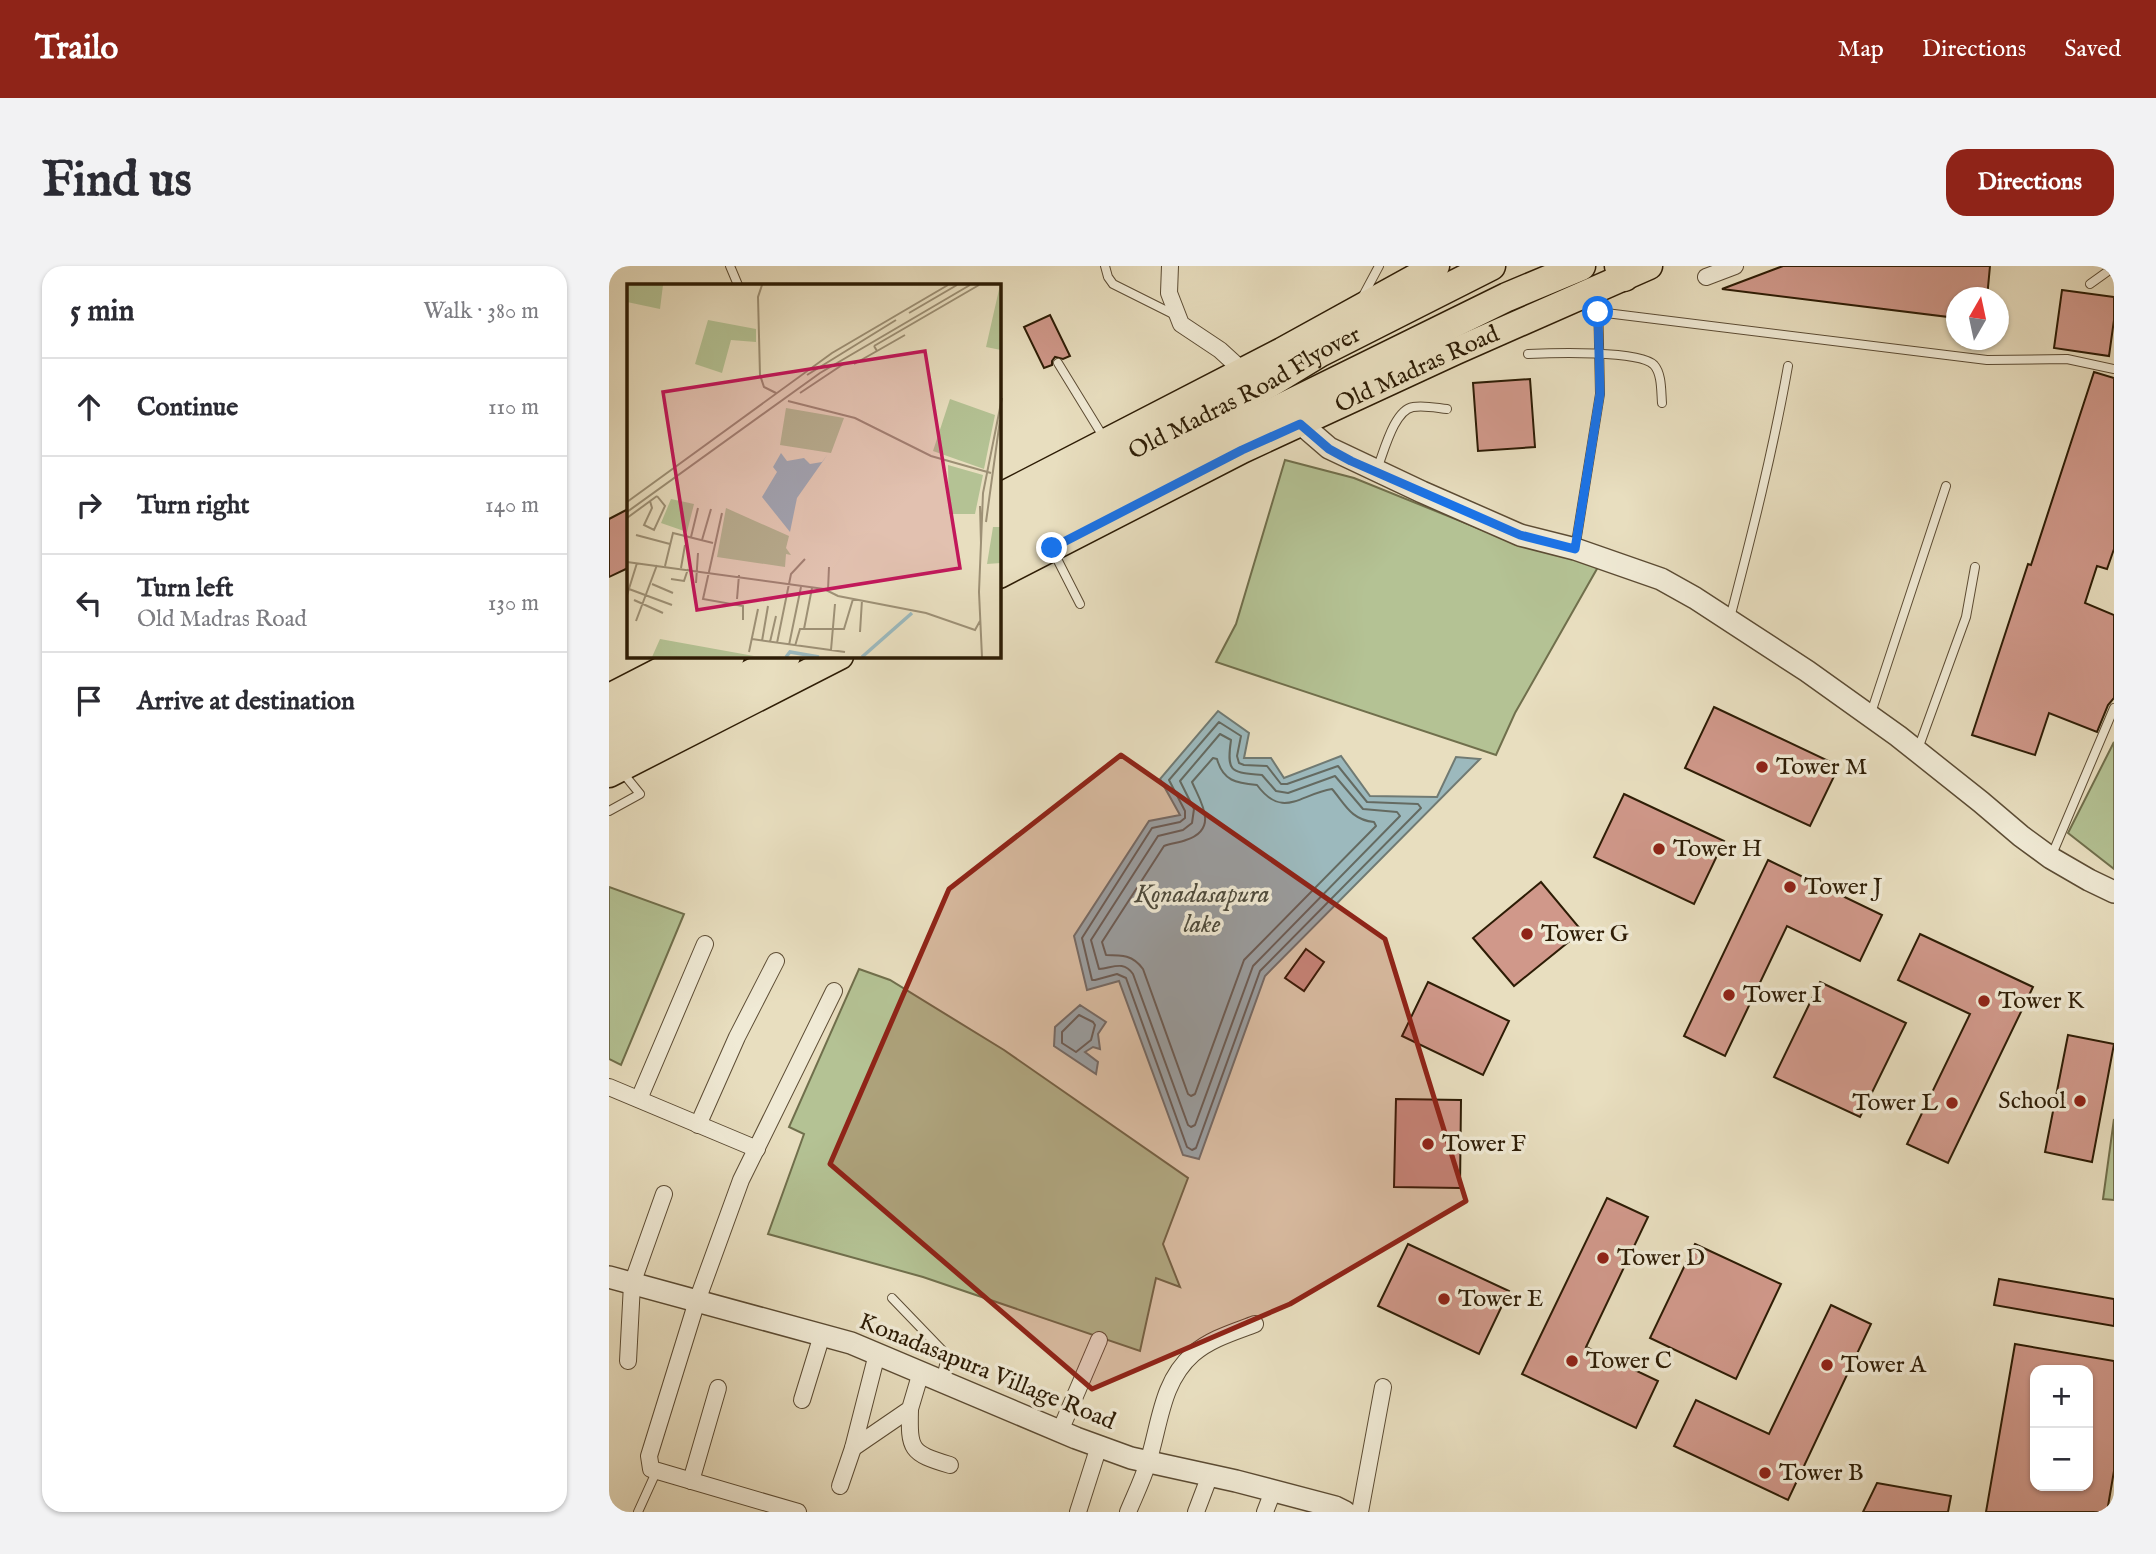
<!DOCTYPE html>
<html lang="en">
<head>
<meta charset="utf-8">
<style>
  :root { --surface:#fff; --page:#f2f2f3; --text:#2b2b33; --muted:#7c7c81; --line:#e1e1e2; --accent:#8f2418 }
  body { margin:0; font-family:"IM FELL English",serif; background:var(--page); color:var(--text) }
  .controls { position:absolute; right:21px; bottom:21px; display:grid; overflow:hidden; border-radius:14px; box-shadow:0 2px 5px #0004 }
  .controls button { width:63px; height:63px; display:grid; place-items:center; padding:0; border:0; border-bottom:2px solid var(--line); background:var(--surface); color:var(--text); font:35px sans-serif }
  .compass { position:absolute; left:1337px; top:21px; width:63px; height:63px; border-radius:50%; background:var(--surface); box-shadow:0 2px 5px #0004; rotate:9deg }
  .stop { position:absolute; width:21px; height:21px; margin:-16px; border:5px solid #1a73e8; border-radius:50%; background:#fff }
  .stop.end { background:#1a73e8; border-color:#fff; box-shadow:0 2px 7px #0008 }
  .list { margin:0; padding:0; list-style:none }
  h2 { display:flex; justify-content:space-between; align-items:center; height:91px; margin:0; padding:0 28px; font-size:30px }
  h2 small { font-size:23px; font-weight:400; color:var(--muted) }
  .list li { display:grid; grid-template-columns:46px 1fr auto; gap:21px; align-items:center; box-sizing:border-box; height:98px; padding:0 28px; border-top:2px solid var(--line) }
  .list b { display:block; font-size:26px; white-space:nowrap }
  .list p { margin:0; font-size:23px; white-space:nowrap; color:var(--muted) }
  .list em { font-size:23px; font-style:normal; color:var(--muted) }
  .icon { flex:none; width:38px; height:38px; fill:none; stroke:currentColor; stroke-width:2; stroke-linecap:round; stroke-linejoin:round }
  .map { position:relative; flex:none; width:1505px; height:1246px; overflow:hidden; border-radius:21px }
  header { display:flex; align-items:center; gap:42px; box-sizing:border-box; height:98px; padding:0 35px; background:var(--accent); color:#fff }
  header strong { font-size:33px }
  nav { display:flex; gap:38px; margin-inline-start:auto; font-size:24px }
  .intro { display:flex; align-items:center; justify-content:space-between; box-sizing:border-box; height:168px; padding:0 42px }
  h1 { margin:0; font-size:49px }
  .button { padding:18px 32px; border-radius:21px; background:var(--accent); color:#fff; font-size:24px; font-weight:700 }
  main { display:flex; gap:42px; padding:0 42px }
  aside { flex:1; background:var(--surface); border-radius:21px; box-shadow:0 2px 5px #0004 }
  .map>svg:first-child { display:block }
</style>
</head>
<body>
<header>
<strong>Trailo</strong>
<nav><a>Map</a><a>Directions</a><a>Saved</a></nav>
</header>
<div class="intro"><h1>Find us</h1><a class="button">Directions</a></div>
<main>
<aside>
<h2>5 min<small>Walk · 380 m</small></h2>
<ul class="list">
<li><svg class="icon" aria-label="ahead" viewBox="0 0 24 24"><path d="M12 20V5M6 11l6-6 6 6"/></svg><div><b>Continue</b></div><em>110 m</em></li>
<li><svg class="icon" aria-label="right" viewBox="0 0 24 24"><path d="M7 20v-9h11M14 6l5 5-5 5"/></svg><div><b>Turn right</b></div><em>140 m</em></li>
<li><svg class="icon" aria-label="left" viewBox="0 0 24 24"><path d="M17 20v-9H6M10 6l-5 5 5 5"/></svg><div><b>Turn left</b><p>Old Madras Road</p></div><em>130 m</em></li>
<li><svg class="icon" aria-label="arrive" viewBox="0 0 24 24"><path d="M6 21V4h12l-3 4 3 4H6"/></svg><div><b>Arrive at destination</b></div></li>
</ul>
</aside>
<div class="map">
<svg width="1505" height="1246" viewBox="0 0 1505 1246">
  <rect width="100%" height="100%" fill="#e8debf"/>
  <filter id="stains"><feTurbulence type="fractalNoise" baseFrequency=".00286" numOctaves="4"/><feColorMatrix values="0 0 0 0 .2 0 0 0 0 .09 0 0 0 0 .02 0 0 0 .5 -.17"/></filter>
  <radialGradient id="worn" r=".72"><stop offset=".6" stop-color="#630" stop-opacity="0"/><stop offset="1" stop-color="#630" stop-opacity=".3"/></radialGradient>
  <g fill="#b4c294" stroke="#706f4c" stroke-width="2">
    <path d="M676,194L745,212L876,265L989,301L906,447L887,489L607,396L627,358Z"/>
    <path d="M1505,476V603L1459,567Z"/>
    <path d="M0,621L75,648L12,799L0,793Z"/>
    <path d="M250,703L281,714L395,784L579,912L554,978L571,1021L547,1012L531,1085L314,1011L159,968L195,868L180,861Z"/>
    <path d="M1505,853V934L1494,933Z"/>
  </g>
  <g fill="#9cb9bd" stroke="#707a73" stroke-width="2">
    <path d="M609,445L640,467L635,492H662L675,512L732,490L761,530L828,531L847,491L871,493L656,710L590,893L574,889L510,715L478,724L465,670L540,555L571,549L551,513Z"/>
    <path d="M471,739L497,756L489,768L491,783L484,781L476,786L489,796L487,808L445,780L446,761Z"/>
  </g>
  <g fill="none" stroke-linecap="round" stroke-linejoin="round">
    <g stroke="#646a61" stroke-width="2">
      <path d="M610,456L632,470L628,490L630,497L635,499L658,500L672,518H678L729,500L758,536L809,538L812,542L651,705L587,882L583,884L578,881L517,712L508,708L486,714H483L473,672L543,562L571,556L576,552V545L560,514Z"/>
      <path d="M611,468L622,474C617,508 623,506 653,509L667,525L679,527L726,510L754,543L788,546L791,550L644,700L586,859L582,861L579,859L524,708C514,694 504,702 490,703L482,674L549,570L574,564L583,557L585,543L571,515Z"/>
      <path d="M604,492L608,493C614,515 627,517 648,519C674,554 691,528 723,523C736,538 742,554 765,556L767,560L635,694L586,828L582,830L579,828L534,703C524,689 513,689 497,689L493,676L555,580C562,577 570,577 577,574C611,563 591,535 583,516Z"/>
      <path d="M470,749L484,756L486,759L482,774L467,786L453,777V766Z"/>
    </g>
  </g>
  <g fill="#d0988a" stroke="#2d1c05" stroke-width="2" fill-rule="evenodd">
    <path d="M1174,0H1381L1378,32H1348V52L1113,23Z"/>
    <path d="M1453,24L1505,31V54L1500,90L1445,82Z"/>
    <path d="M441,49L461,90L454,93L446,91L443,95V99L435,102L415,61Z"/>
    <path d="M1485,106L1505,112V283L1498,303L1488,300L1476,337L1505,349V432L1499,439L1488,466L1440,447L1426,489L1363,469L1419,298L1422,299Z"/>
    <path d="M921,113L926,181L869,185L864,117Z"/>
    <path d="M19,243V302L0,311V253Z"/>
    <path d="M1105,441L1230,500L1201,560L1076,502Z"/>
    <path d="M1015,528L1115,575L1085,638L985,591Z"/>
    <path d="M1159,594L1273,649L1251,695L1178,660L1116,790L1075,770Z"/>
    <path d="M932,616L973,665L905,720L864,672Z"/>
    <path d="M1311,668L1424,721L1339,897L1298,878L1361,748L1289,714Z"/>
    <path d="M697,683L715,696L695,725L676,712Z"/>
    <path d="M819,716L900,755L874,809L793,770Z"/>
    <path d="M1211,716L1297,757L1251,851L1165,811Z"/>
    <path d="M1459,769L1505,778L1483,896L1436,886Z"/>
    <path d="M787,833L852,834L851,922L785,921Z"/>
    <path d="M998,932L1039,951L977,1081L1049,1115L1027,1162L913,1108Z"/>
    <path d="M799,978L900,1025L870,1088L769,1040Z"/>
    <path d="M1086,978L1172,1018L1127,1113L1041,1072Z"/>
    <path d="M1390,1013L1505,1033V1060L1385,1039Z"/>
    <path d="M1222,1039L1262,1058L1179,1234L1065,1180L1087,1134L1160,1168Z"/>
    <path d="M1406,1078L1505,1095V1205L1498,1246H1377ZM1426,1104H1479V1220H1426Z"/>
    <path d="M1268,1217L1342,1230L1339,1246H1254Z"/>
  </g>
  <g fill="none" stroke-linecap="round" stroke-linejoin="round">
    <g stroke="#5c4c34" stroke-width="10">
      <g id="service">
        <path d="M121,0L129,19"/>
        <path d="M496,0L499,11L504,18L568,50"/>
        <path d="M1481,18L1502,3L1504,0"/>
        <path d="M754,30L770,0"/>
        <path d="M989,46L1378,94L1458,93L1505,103"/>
        <path d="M919,88C942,87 1031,84 1045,99C1053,108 1052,125 1053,137"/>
        <path d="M449,97L495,172"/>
        <path d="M768,203C775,186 785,144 804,141C815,139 828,142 838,143"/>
        <path d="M966,283L991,128L989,29"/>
        <path d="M444,285L471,338"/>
        <path d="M1121,352C1143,268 1164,185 1179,100"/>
        <path d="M1261,450L1337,220"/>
        <path d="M1309,483L1357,351L1366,301"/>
        <path d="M0,545L31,528L14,507"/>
        <path d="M1442,591L1505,442"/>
        <path d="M283,1032L335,1086L336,1095L332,1112"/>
        <path d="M29,1246L48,1204"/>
      </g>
    </g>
    <g stroke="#5c4c34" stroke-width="18">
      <g id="minor">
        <path d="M561,0L560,27L572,58L611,84L634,105"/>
        <path d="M1097,11L1126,0"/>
        <path d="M0,821L148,883"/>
        <path d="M30,833L96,678"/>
        <path d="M89,859L128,771L167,695"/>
        <path d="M19,1095L23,1018L55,928"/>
        <path d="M193,1134L213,1069"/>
        <path d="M301,1143C300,1184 301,1187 341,1199"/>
        <path d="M451,1165L490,1074"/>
        <path d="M244,1182L301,1143L312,1106"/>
        <path d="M82,1215L109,1122"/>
        <path d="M231,1220L244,1182L268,1088"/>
        <path d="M189,1246L42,1203L40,1190L88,1035L132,914L225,725"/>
        <path d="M469,1246L490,1180"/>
        <path d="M519,1246C526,1229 534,1213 539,1196C551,1159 552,1116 584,1088C601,1073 625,1066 646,1058"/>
        <path d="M587,1246L601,1209"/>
        <path d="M656,1246L664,1225"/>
        <path d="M751,1246L774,1121"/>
      </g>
    </g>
    <g stroke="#5c4c34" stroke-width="24">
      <g id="tertiary">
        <path d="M691,157L720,182L813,226L911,269L966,283L1052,313L1086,332L1198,405L1289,470L1372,536L1412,570L1442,592L1480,614L1505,626"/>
        <path d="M0,1011L242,1077L467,1172L522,1192L627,1215L726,1241L736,1246"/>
      </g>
    </g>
    <g stroke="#2d1c05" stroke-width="29">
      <g id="primary">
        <path d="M390,231L673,85L827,0"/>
        <path id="s1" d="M390,309L633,184L847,85L1040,0"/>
        <path d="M0,431L80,390"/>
        <path d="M0,508L231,390"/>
      </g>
    </g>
    <g stroke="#2d1c05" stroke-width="31">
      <g id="trunk">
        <path d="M1010,0L1015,11"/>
        <path id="s2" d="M390,253L659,118L710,87L882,0"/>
        <path d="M390,281L898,31L972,0"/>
        <path d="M0,452L121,390"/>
        <path d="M0,480L177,390"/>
      </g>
    </g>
    <use href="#service" stroke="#f0ead5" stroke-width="8"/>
    <use href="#minor" stroke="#f0ead5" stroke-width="16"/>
    <use href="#tertiary" stroke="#f0ead5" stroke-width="21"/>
    <use href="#primary" stroke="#e8debf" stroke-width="26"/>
    <use href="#trunk" stroke="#e8debf" stroke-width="28"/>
  </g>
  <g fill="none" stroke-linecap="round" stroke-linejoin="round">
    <path stroke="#1a73e8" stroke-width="9" d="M443,282L633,184L691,158L720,183L742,195L911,269L966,283L991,128L989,46"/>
  </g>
  <path fill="#8f2418" fill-opacity="0.2" stroke="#8f2418" stroke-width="5" stroke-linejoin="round" d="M512,489L776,673L857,935L681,1038L483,1123L221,898L340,623Z"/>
  <g fill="#8f2418" stroke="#f0ead5" stroke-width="2.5">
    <circle cx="1153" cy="501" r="7"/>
    <circle cx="1050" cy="583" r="7"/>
    <circle cx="1181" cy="621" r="7"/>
    <circle cx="918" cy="668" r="7"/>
    <circle cx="1120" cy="729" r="7"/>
    <circle cx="1375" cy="735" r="7"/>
    <circle cx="1471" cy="835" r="7"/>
    <circle cx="1343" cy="837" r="7"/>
    <circle cx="819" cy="878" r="7"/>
    <circle cx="994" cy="992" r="7"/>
    <circle cx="835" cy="1033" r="7"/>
    <circle cx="963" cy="1095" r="7"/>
    <circle cx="1218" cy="1099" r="7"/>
    <circle cx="1156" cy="1207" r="7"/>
  </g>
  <g text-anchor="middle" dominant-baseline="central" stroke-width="7" stroke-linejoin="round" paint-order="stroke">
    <g font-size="24" fill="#2d1c05" stroke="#f0ead5">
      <text stroke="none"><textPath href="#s1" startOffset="466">Old Madras Road</textPath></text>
      <text stroke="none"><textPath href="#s2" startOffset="276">Old Madras Road Flyover</textPath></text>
      <text transform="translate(378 1106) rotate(22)">Konadasapura Village Road</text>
    </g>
    <g font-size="24" fill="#2d1c05" stroke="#f0ead5" text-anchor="start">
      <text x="1167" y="501">Tower M</text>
      <text x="1064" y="583">Tower H</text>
      <text x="1195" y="621">Tower J</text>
      <text x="932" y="668">Tower G</text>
      <text x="1134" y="729">Tower I</text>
      <text x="1389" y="735">Tower K</text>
      <text x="1457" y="835" text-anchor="end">School</text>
      <text x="1329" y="837" text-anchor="end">Tower L</text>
      <text x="833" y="878">Tower F</text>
      <text x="1008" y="992">Tower D</text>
      <text x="849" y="1033">Tower E</text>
      <text x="977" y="1095">Tower C</text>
      <text x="1232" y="1099">Tower A</text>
      <text x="1170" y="1207">Tower B</text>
    </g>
    <g font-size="26" font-style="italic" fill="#4e4b3c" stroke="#f0ead5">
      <text x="593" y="628">Konadasapura<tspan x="593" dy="30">lake</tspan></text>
    </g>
  </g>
  <g transform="translate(18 18)">
    <rect width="374" height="374" fill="#e8debf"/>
    <path d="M0,1H36L33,25L0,18ZM373,1H375L374,66L359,63ZM81,36L129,45V58L104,56L95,89L68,80ZM323,115L368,131L357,185L306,167ZM159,124L217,134L204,169L153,161ZM321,181L356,191L348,230H322ZM44,215L67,220L60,248L34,239ZM99,224L162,252L159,264L164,271L159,270L158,283L90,273ZM366,243H374V279L360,280ZM33,355L127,372L25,373Z" fill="#b4c294"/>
    <path d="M154,169L160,177L177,174L183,180L195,178L201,170L170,214L163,248L135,213L150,188L146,183Z" fill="#9cb9bd"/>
    <path fill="none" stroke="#9cb9bd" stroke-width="3.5" d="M159,373L163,368L192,373M235,373L285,329"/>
    <path fill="none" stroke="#9d9075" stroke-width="2" d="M135,1L131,13L133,91L137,103L149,109M282,29L330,1M247,62L250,67L278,51M247,62L352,1M227,80L250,67M180,91L269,36M173,109L218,79M161,117L228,134L304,172L364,189M23,217L25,224L17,241L27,246L38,222L30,212M0,218L205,69L321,1M353,222L354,259M0,228L193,89L343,1M95,229L76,315L116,322V336M0,234L30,212M359,238L373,136M9,251L43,260M64,253L71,224M75,256L84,225M0,278L197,305L211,312L299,329L348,346L353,337M38,282L46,249L86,259M54,284L58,261M44,295L57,297L61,285M69,299L71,269M25,300L46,309M2,305L45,321M201,306L202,283M0,311L10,279M110,315L112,291M7,316L36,329M9,337L30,281M177,345L185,304M233,348L235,316M125,355L218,368M135,357L141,322M143,358L149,332M150,359L164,290L178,275M162,361L174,303M168,362L173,345H217L226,315M204,366L208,320M122,368L131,325M355,373L352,308L356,209L375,114"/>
    <path fill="#c2185b" fill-opacity="0.15" stroke="#c2185b" stroke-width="3.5" d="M298,67L333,284L70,326L36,108Z"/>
    <rect width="374" height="374" fill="none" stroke="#2d1c05" stroke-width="3.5"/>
  </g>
  <rect width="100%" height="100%" filter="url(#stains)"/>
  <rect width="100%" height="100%" fill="url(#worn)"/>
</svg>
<div class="controls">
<button>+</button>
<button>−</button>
</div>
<svg class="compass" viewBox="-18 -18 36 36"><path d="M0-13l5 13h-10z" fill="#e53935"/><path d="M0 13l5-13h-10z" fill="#7c7c81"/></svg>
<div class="stop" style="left:989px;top:46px"></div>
<div class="stop end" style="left:443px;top:282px"></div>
</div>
</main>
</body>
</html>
